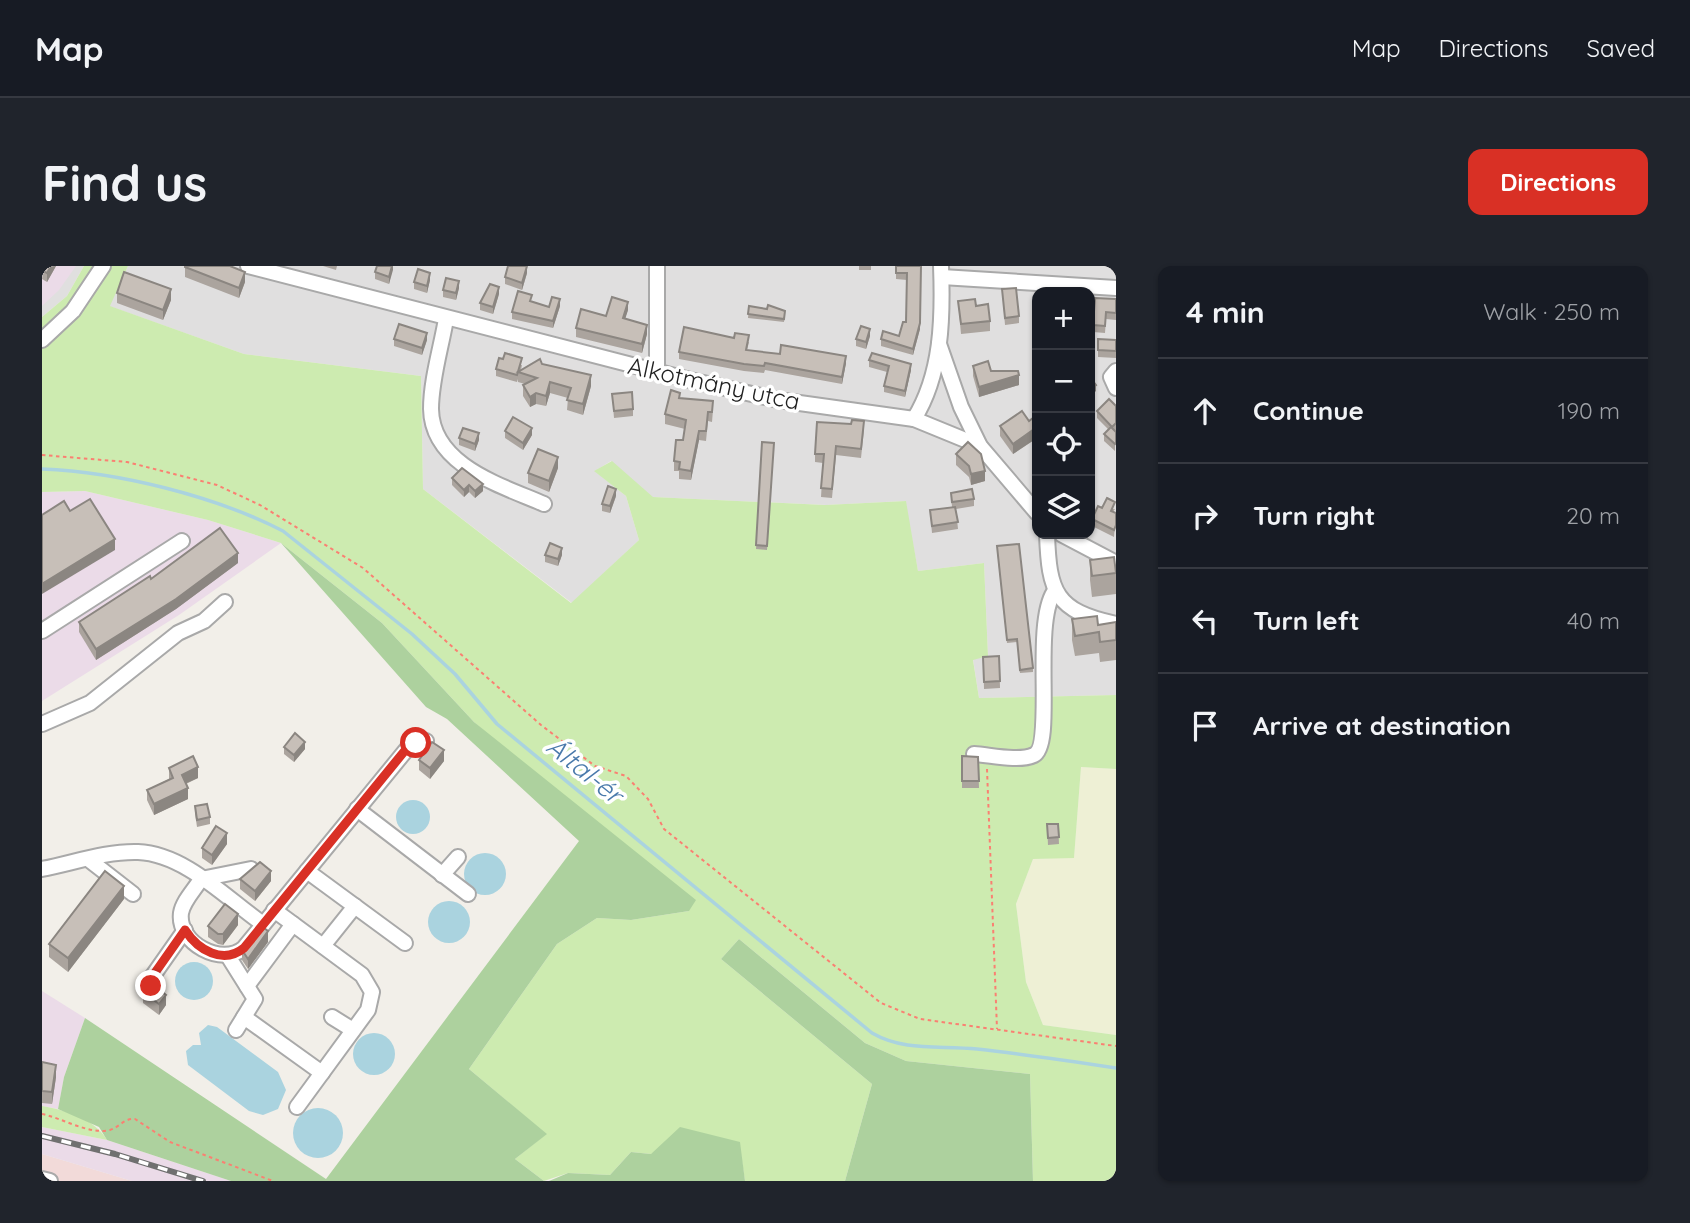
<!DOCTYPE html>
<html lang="en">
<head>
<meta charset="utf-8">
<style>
  :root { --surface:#171b24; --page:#20242c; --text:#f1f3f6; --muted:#9ea1a6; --line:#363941; --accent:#d93025 }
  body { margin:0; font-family:Quicksand,sans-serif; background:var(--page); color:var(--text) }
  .controls { position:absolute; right:21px; top:21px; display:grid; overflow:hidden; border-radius:14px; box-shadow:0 2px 5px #0004 }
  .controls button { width:63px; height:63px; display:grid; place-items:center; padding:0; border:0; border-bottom:2px solid var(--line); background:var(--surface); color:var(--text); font:35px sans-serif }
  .stop { position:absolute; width:21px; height:21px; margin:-16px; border:5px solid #d93025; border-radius:50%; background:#fff }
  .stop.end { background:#d93025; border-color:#fff; box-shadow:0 2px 7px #0008 }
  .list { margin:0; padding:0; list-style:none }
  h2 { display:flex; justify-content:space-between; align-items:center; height:91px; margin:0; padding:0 28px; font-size:30px }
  h2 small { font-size:23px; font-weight:400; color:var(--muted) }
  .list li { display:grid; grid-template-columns:46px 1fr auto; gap:21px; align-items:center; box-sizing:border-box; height:105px; padding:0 28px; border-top:2px solid var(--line) }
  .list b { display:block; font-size:26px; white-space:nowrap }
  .list em { font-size:23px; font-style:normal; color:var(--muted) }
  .icon { flex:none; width:38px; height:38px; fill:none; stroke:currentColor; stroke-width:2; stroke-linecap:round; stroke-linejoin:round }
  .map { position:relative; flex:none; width:1074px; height:915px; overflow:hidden; border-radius:14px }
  header { display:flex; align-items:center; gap:42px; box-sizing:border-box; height:98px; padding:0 35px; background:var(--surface); border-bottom:2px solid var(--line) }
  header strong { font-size:33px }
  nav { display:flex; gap:38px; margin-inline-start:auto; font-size:24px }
  .intro { display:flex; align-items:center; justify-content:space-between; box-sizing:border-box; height:168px; padding:0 42px }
  h1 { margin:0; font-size:49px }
  .button { padding:18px 32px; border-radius:14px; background:var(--accent); color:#fff; font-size:24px; font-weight:700 }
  main { display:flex; gap:42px; padding:0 42px }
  aside { flex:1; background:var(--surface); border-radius:14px; box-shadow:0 2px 5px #0004 }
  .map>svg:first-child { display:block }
</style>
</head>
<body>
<header>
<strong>Map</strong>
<nav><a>Map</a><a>Directions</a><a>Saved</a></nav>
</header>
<div class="intro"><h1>Find us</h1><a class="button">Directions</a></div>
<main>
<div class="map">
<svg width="1074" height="915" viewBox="0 0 1074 915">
  <rect width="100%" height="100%" fill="#f2efe9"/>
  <g fill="#e0dfdf" fill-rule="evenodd">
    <path d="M0,0H42L25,30L0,51Z"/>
    <path d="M86,0H1074V429L937,432L931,393L946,390L942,297L876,305L863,235L784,239L610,231L569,195L553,205L584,230L597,274L530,337L381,223L379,110L202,88L67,40ZM995,26H1048V268H995Z"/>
  </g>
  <path fill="#f2dad9" d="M0,888L90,915H0Z"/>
  <g fill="#ebdbe8">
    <path d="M0,0H34L17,24L0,40Z"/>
    <path d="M43,225L166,254L239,277L137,349L0,435V226Z"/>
    <path d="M0,725L43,752L22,811L16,843L0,840Z"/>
    <path d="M0,861L65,874L189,915H90L0,888Z"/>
  </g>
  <path fill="#eef0d5" d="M1039,501L1074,503V769L1001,759L984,716L974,638L991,593L1032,591Z"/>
  <g fill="#cdebb0">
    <path d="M42,0H86L68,40L202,88L379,110L381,223L529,337L597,274L584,230L552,205L570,195L611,231L783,239L864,235L876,305L942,297L946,390L931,394L937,432L1074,429V503L1039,501L1032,592L991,593L974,638L984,716L1001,759L1074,769V915H991L988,808L864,795L823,777L697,673L679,693L830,818L803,915H703L697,876L609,888L589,886L568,909L526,907L502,915L473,893L504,868L427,803L515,678L555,652L589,654L647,645L432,456L340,357L239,277L166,254L43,225L0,226V51L25,30Z"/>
    <path d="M0,840C23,844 53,853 65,874L0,861Z"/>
  </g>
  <g fill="#add19e">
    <path d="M239,277L340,357L432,456L654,634L647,645L589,654L555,652L515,678L427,803L505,868L473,893L502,915H189L65,874L57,861L16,843L22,811L43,752L284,913L537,575L405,453L384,441Z"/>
    <path d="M697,673L823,777L864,795L988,808L991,915H803L830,818L679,693Z"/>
    <path d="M638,861L698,876L703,915H507L526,907L568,909L589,886L609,888Z"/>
  </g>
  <g fill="#aad3df">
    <circle cx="371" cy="551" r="17"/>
    <circle cx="443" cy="608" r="21"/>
    <circle cx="407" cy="656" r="21"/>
    <circle cx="152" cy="715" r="19"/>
    <path d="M166,759L175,761L236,806L244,824L236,843L221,849L207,845L146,799L144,785L151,779H159L157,767Z"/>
    <circle cx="332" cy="788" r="21"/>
    <circle cx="276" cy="867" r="25"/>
  </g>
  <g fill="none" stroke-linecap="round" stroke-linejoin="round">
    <path stroke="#aad3df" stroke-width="3.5" d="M0,203C76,206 173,230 241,265L370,368L413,408L455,458L830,767C863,786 898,779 935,783C981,788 1028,795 1074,802"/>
    <g stroke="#a9a9a9" stroke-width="18">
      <g id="minor">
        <path d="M206,0L648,114L736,134L872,153L938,180"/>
        <path d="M900,11L1074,22"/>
        <path d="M404,53C399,82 389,114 389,143C390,200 461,220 502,238"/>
        <path d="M0,74L31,45L61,0"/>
        <path d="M897,78L919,141L938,180L995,247"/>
        <path d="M1074,105L1069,111L1074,122"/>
        <path d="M615,106V0"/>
        <path d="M872,153C900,108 901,52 899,0"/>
        <path d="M1005,268C1007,326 1013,345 1074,358"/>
        <path d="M1019,268L1074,297"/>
        <path d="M0,365L140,275"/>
        <path d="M0,458L48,437L136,367L162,355L183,336"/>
        <path d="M932,488C948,489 977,496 992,489C1013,479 990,360 1012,326"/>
        <path d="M315,543L426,628"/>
        <path d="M46,593L91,628"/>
        <path d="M0,603C31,597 64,585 96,586C143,588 184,632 221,658"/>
        <path d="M209,603L159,613C153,623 141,635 139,647C135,677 180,701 202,682L365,483L384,475"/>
        <path d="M265,605L363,677"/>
        <path d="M400,609L416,591"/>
        <path d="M232,644L320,709L330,726L326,744L255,841"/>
        <path d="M281,680L313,640"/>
        <path d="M186,690L213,733L194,764"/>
        <path d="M205,720L251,658"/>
        <path d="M110,724V711L143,664"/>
        <path d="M202,751L280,807"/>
        <path d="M290,751L311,764"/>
        <path d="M0,913L8,915"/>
      </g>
    </g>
    <g stroke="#fa8072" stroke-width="2" stroke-dasharray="3.5 3.5" stroke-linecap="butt">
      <path d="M0,189L85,196L175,219L218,239L321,302L499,459L553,500L584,510L606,533L622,563L839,737L878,753L1074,780"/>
      <path d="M945,503L955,763"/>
      <path d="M0,848C20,852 47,869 68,864C78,861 82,852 93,853L128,876L231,915"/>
    </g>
    <use href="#minor" stroke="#fff" stroke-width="14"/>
    <g stroke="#707070" stroke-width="6">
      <path id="rail" d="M0,870L73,888L161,915"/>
    </g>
    <use href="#rail" stroke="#fff" stroke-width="3.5" stroke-dasharray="10" stroke-linecap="butt"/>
  </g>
  <g fill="#aba49e">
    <path d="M0,0H14L5,16L0,13Z"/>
    <path d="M143,0L203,16L197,32L143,11Z"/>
    <path d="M281,0H295L294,4Z"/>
    <path d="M351,0L347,18L333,13V6Z"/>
    <rect x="817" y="0" width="12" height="4"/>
    <path d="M854,0H879L878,63L871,89L839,80V73L857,70L864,56L865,14L854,13Z"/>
    <path d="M485,7L480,24L463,18V11Z"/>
    <path d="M388,14L385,27L372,23V16Z"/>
    <path d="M417,22L414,34L401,31V24Z"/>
    <path d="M960,23L977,50V57L963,59Z"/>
    <path d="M75,27L129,34L121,54L75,37Z"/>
    <path d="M457,28L451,48L438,44V37Z"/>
    <path d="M1074,33V54L1064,53L1063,67L1051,66V59Z"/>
    <path d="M916,35L934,40L948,55V65L919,68Z"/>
    <path d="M490,36L507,41L518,40L511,62L470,53V46Z"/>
    <path d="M707,40L743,45L742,56L706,52Z"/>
    <path d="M586,44L583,52L605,68L600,87L534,71V62L564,50Z"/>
    <path d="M828,70L824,83L814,80V73Z"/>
    <path d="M352,73L385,74L380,89L352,80Z"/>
    <path d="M1056,73L1074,74V92L1056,91Z"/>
    <path d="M707,76L705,84L804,97L800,118L723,104L722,107L702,105L637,93V86Z"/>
    <path d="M827,94L869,104L863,131L842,126V120L845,106L827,101Z"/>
    <path d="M500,98L549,120L541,149L525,144L526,132L508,127L504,140L494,138L488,141L481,130V119L483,118L476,116V113L475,116L454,110V103L480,99L479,104Z"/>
    <path d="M931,100L949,105L977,119L937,131L931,110Z"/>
    <path d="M570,128L591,143V150L572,152Z"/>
    <path d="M638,132L671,144L670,156L666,155L664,175L657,174L649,214L637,213V205H632V195L641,174L643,163L623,158V148Z"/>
    <path d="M1074,140V164L1073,165V185L1062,175V168L1066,163L1055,152V145Z"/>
    <path d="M987,155L995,158V172L971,188L958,170V160Z"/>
    <path d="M822,164L819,192L794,189L790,232L779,231L781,197L773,196V188Z"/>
    <path d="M463,165L490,169L481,184L463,172Z"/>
    <path d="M417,172L437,174L433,185L417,179Z"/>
    <path d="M720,176L732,177L725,284L714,283Z"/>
    <path d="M914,188L943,215L929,219L927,211L914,199Z"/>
    <path d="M516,202L507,226L486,217V207Z"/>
    <path d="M410,212L441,225L433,232L427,226L422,231L410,219Z"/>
    <path d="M909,227L932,233V240L914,243L916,263L890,267L888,244L910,241Z"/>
    <path d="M574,230L568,247L560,245V238Z"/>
    <path d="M1060,242L1073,243L1071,246L1074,247L1072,271L1050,260V253Z"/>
    <path d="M955,284L991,402V406L978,407L975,376L965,377Z"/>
    <path d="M503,289H520L516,300L503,296Z"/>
    <path d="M1048,294L1074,299V328L1050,331L1048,314Z"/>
    <path d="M196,297L134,343L54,394L37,366V356L109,313Z"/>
    <path d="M1030,353L1056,359L1074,356V394L1058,396L1057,387L1033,390L1030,374Z"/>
    <path d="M957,390L958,422L942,423L941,391Z"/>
    <path d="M242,481L263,483L252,496L242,488Z"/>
    <path d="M920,490L936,491L937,522H920Z"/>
    <path d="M377,494L402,495L388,513L377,504Z"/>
    <path d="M127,502L156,512L144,518L146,533L112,549L105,534V524L127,513Z"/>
    <path d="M153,540L168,551V558L155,561L153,547Z"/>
    <path d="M1005,558H1016L1017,578L1006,579Z"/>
    <path d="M185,578L170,599L160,592V582Z"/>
    <path d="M198,613L229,615L213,635L198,623Z"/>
    <path d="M82,633L26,706L7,691V678Z"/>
    <path d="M196,659L181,679L176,678L166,671V660Z"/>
    <path d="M226,676L206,703L200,694V684Z"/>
    <path d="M101,726L124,739L117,749L101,737Z"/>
    <path d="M0,796L14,811L10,838L0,837Z"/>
  </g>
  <g fill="#8b8681">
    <path d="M9,0H14L5,16V7Z"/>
    <path d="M350,0H351V4L347,18V11Z"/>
    <path d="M485,0V7L480,24V17Z"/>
    <path d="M203,6V16L197,32V22Z"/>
    <path d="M388,7V14L385,27V20Z"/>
    <path d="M417,15V22L414,34V27Z"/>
    <path d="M457,21V28L451,48V41Z"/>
    <path d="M129,23V34L121,54V44Z"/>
    <path d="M518,33V40L511,62V55Z"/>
    <path d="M586,36V44L581,60V52Z"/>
    <path d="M878,57V63L871,89V83Z"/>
    <path d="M605,59V68L600,87V78Z"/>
    <path d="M828,63V70L824,83V76Z"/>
    <path d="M385,67V74L380,89V82Z"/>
    <path d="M804,90V97L800,118V111Z"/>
    <path d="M869,98V104L863,131V125Z"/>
    <path d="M549,109V120L541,149V138Z"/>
    <path d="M977,109V119L937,131V121Z"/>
    <path d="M508,116V127L504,140V130Z"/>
    <path d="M1054,119V125L1048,131V124Z"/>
    <path d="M494,127V138L488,141V131Z"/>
    <path d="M995,161V172L971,188V178Z"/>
    <path d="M490,162V169L481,184V177Z"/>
    <path d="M657,165V174L649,214V205Z"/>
    <path d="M437,167V174L433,185V178Z"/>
    <path d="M516,191V202L507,226V215Z"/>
    <path d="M943,205V215L929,219V208Z"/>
    <path d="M441,218V225L433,232V225Z"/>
    <path d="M427,219V226L422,231V224Z"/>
    <path d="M574,223V230L568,247V240Z"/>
    <path d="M73,273V284L0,328V318Z"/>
    <path d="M520,282V289L516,300V293Z"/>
    <path d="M196,287V297L134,343L54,394V383Z"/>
    <path d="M263,476V483L252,496V489Z"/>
    <path d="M402,484V495L388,513V502Z"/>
    <path d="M156,501V512L140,519V509Z"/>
    <path d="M146,522V533L112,549V538Z"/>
    <path d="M185,567V578L170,599V589Z"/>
    <path d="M229,605V615L213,635V625Z"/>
    <path d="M82,620V633L26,706V692Z"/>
    <path d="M196,648V659L181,679V668Z"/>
    <path d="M226,665V676L206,703V693Z"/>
    <path d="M124,729V739L117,749V738Z"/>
    <path d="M14,799V811L10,838V826Z"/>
  </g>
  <g fill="#c7bfb8" stroke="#8b8681" stroke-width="2">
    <path d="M0,0H9L5,7L0,4Z"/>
    <path d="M143,0H188L203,6L197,22L143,1Z"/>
    <path d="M335,0H350L347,11L333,6Z"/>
    <path d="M466,0H485L480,17L463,11Z"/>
    <path d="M854,0H879L878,57L871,83L839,73L841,65L857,70L861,56H864L865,7H854Z"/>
    <path d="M376,3L388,7L385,20L372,16Z"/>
    <path d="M82,6L129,23L121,44L75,27Z"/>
    <path d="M404,12L417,15L414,27L401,24Z"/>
    <path d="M448,18L457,21L451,41L438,37Z"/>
    <path d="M974,22L977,50L963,52L960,23Z"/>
    <path d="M476,25L490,29L488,35L507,41L510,31L518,33L511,55L470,46Z"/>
    <path d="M995,28V45H993Z"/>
    <path d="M570,31L586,36L581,52L605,59L600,78L534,62L539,43L564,50Z"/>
    <path d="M1053,32L1074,33V47L1064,46L1063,60L1051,59Z"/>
    <path d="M933,33L934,40L946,38L948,55L919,58L916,35Z"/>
    <path d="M726,39L743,45L742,53L706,48L707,40L725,43Z"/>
    <path d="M357,58L385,67L380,82L352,73Z"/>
    <path d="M819,60L828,63L824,76L814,73Z"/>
    <path d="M642,61L692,72L693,67L707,69L704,84L738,88L739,79L804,90L800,111L723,97L722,100L702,98L637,86Z"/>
    <path d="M1056,73L1074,74V85L1056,84Z"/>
    <path d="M463,87L480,92L475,109L454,103L457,92L461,93Z"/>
    <path d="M830,87L869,98L863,125L842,120L847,100L827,94Z"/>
    <path d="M498,93L500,98L549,109L541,138L525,134L529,122L508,116L504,130L494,127L488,131L481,119L495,112L476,106Z"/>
    <path d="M946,95L949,105H976L977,109L937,121L931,100Z"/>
    <path d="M1048,111L1054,119L1048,124Z"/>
    <path d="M629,124L638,127L637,132L671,135L670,146H666L664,165H657L649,205L637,203L638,196L632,195L634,174H641L644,154L623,148Z"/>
    <path d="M590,126L591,143L572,145L570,128Z"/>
    <path d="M1067,133L1074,140V157L1070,161L1055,145Z"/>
    <path d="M980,145L987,155L991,152L995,158V161L971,178L958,160Z"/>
    <path d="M471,151L490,162L481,177L463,165Z"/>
    <path d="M810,154L822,155L819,183L794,180L790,223L779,222L782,188H773L775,156L809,158Z"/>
    <path d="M1069,161L1074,166V177L1073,178L1062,168Z"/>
    <path d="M421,162L437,167L433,178L417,172Z"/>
    <path d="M720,176L732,177L725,280L714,279Z"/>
    <path d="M926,176L939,188L943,205L929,208L927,200L914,188Z"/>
    <path d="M496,183L516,191L507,215L486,207Z"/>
    <path d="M420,202L441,218L433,225L427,219L422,224L410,212Z"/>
    <path d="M566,220L574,223L568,240L560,238Z"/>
    <path d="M930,223L932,233L910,236L909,227Z"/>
    <path d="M1065,232L1073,236L1069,245L1074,247V259L1072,264L1050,253L1056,240L1060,242Z"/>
    <path d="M48,233L73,273L0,318V249L22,235L28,245Z"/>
    <path d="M913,241L916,256L890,260L888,244Z"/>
    <path d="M178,262L196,287L134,333L54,383L37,356L108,310L109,313Z"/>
    <path d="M508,277L520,282L516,293L503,289Z"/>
    <path d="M977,278L991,402L978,404L975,373L965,374L955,280Z"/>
    <path d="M1072,291L1074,307L1050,310L1048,294Z"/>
    <path d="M1055,350L1056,359L1074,356V374L1058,376L1057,366L1033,370L1030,353Z"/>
    <path d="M957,390L958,415L942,416L941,391Z"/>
    <path d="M253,467L263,476L252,489L242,481Z"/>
    <path d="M390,476L402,484L388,502L377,494Z"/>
    <path d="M151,490L156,501L140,509L146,522L112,538L105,524L131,512L127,502Z"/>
    <path d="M920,490L936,491L937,515H920Z"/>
    <path d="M165,538L168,551L155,554L153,540Z"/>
    <path d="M1005,558H1016L1017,571L1006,572Z"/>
    <path d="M174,560L185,567L170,589L160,582Z"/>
    <path d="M218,596L229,605L213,625L198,613Z"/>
    <path d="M63,605L82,620L26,692L7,678Z"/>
    <path d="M183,638L196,648L181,668H176L166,660Z"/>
    <path d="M222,662L226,665L206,693L200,684Z"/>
    <path d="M105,722H115L124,729L117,738L101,726Z"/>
    <path d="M0,796L14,799L10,826L0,825Z"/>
  </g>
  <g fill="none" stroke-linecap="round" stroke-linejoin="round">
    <path stroke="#d93025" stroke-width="9" d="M109,720L110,711L143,664C156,684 181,699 202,682L365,482L374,477"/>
  </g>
  <g text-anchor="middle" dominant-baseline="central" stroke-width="7" stroke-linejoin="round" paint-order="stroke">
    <g font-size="24" fill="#222" stroke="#fff">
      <text transform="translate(672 117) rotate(12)">Alkotmány utca</text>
    </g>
    <g font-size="26" font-style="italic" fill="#4a7aab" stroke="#fff">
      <text transform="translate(543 504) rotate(39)">Által-ér</text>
    </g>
  </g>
</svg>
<div class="controls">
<button>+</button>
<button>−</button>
<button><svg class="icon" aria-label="locate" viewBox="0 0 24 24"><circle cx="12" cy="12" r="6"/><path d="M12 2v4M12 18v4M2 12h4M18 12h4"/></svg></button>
<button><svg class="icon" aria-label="layers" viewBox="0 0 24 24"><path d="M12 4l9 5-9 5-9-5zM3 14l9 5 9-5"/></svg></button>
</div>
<div class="stop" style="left:374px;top:477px"></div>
<div class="stop end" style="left:109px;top:720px"></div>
</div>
<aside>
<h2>4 min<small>Walk · 250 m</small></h2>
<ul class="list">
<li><svg class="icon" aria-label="ahead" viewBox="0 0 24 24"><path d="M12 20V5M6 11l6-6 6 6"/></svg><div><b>Continue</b></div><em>190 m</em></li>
<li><svg class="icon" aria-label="right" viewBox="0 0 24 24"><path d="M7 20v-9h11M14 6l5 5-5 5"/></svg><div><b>Turn right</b></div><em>20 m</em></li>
<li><svg class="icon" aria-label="left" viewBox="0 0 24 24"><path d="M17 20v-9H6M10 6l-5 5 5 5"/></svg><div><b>Turn left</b></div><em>40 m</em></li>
<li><svg class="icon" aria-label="arrive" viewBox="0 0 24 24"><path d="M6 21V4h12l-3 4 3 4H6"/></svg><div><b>Arrive at destination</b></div></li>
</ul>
</aside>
</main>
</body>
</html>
